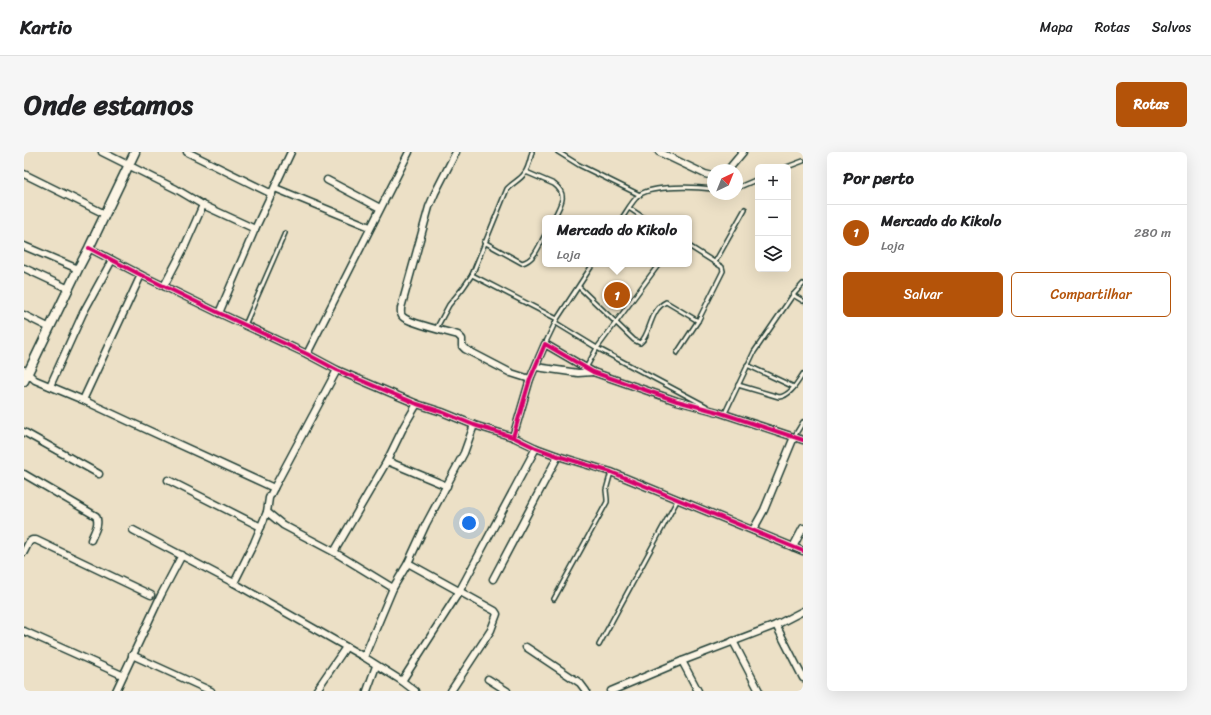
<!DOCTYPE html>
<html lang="pt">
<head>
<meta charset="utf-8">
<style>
  :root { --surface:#fff; --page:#f6f6f6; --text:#202124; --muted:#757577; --line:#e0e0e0; --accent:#b45309 }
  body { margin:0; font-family:Sriracha,sans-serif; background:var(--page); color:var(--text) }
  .controls { position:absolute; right:12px; top:12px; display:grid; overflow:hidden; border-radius:6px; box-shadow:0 4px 16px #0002 }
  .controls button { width:36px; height:36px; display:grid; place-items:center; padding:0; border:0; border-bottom:1px solid var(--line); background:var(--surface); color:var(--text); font:20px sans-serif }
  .compass { position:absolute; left:683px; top:12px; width:36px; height:36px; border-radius:50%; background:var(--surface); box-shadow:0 4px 16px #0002; rotate:43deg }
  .you { position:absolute; left:445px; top:371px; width:14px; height:14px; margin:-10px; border:3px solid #fff; border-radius:50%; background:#1a73e8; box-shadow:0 0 0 6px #1a73e833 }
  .badge { display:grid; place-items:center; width:26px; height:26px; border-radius:50%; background:var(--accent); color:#fff; font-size:13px; font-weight:700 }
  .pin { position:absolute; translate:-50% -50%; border:2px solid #fff; box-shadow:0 1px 4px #0006 }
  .popup { position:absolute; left:518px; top:63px; width:150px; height:52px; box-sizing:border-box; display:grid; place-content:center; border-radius:6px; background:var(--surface); filter:drop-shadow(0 1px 3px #0005); font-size:13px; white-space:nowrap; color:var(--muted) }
  .popup b { font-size:15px; color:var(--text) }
  .popup::after { content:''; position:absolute; left:50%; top:100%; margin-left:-8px; border:8px solid transparent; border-top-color:var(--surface) }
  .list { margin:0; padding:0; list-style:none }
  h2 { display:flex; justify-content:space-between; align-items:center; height:52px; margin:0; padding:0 16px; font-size:17px }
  h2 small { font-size:13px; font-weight:400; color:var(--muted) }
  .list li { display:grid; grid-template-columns:26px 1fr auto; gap:12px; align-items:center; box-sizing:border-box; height:56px; padding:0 16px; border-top:1px solid var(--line) }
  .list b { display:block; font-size:15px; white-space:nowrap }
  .list p { margin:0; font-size:13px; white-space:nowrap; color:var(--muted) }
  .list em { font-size:13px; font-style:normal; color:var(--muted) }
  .actions { display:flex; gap:8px; padding:12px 16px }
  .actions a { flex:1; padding:9px 0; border:1px solid var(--accent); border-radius:6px; text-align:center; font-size:14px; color:var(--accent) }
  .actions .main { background:var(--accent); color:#fff }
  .icon { flex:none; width:22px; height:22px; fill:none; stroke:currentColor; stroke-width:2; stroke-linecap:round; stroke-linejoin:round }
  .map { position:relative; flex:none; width:779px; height:539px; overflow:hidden; border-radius:6px }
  header { display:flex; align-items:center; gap:24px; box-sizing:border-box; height:56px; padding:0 20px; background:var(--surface); border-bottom:1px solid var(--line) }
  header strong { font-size:19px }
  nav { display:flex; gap:22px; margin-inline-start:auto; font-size:14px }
  .intro { display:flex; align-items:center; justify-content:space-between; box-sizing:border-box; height:96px; padding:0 24px }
  h1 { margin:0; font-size:28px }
  .button { padding:10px 18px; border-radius:6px; background:var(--accent); color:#fff; font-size:14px; font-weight:700 }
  main { display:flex; gap:24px; padding:0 24px }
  aside { flex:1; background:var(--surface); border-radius:6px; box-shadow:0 4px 16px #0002 }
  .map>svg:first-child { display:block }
</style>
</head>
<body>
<header>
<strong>Kartio</strong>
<nav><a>Mapa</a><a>Rotas</a><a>Salvos</a></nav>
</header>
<div class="intro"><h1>Onde estamos</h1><a class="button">Rotas</a></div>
<main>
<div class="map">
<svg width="779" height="539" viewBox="0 0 779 539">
  <rect width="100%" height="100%" fill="#ece0c6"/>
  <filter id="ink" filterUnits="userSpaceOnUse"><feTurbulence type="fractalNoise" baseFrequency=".025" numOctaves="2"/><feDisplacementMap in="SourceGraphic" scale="8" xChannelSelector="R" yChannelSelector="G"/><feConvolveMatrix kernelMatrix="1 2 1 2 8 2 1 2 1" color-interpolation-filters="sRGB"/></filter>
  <g filter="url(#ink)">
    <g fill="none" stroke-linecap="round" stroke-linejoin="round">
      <g stroke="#1f3d34" stroke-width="6">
        <g id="lane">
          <path d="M534,0L555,13L616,43"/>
          <path d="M763,15L779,9"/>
          <path d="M502,20L530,32C545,43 536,53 530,66"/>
          <path d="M713,36L734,27"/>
          <path d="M605,56L620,66"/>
          <path d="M598,66C603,59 608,49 615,43C629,33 672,35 689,37"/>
          <path d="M460,90L498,111C511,108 515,93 521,83"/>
          <path d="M691,110L721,57"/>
          <path d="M448,123L533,167"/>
          <path d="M555,135L610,188L616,191C627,183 625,158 642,150L674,169"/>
          <path d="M769,143L779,149"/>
          <path d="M532,171L573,196L682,254"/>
          <path d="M221,173L261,81"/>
          <path d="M412,177L425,153L439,136L448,123L483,37C488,31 496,28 500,22C505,16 506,7 508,0"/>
          <path d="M521,192L533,167L569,112"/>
          <path d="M653,201L674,169L699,119L698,115L665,94"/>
          <path d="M723,213L770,235"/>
          <path d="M562,216L573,196L635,112"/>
          <path d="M714,233L755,245C766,244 773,231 779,222"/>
          <path d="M701,261L730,200L769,143L779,132"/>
          <path d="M770,285L779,270"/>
          <path d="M530,447L583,350V347L582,338L587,320"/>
          <path d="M575,493L654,347"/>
        </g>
      </g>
      <g stroke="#1f3d34" stroke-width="9">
        <g id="street">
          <path d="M78,0L152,37L179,53L231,77"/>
          <path d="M163,0L248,42"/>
          <path d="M432,0L411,41L405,55L377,156C377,159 376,163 379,165C385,171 424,180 434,183L438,187V194L441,197L487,221L506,227"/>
          <path d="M635,0L681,22L689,24"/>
          <path d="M704,18L719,0"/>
          <path d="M0,22L81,62"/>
          <path d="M303,28L356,56"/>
          <path d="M251,36L346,75"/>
          <path d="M0,94L54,117"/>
          <path d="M65,96L117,123L195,161L283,202L313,218L393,252L418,260L450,273L489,285L512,296L534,304L587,320L779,399"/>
          <path d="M0,116L45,137"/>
          <path d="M140,134L160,96L179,53"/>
          <path d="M195,161L231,77L267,0"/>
          <path d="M0,163L26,176"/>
          <path d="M283,202L385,0"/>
          <path d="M512,215L554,221L569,220"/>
          <path d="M0,218L11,228L59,248L104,269L250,336"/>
          <path d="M313,218L250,336L245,346L243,360L259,373L310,400L369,436"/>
          <path d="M26,234L59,161L88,108"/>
          <path d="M59,248L117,123"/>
          <path d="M0,280L75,322"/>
          <path d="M489,285L506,227L521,192L569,220L653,249L694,260L779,288"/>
          <path d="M363,309L423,334"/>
          <path d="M0,322L72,364C76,372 70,380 67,388"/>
          <path d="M144,328L237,375"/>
          <path d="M109,378L210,431L340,505L378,529L391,539"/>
          <path d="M729,378L740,358L770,285"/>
          <path d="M769,395L779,376"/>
          <path d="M0,400L5,390L8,388H12L127,443"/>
          <path d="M310,400L363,309L380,274L393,252"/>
          <path d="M384,411L471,459L473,462L467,478L427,539"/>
          <path d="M469,427L534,304"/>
          <path d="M210,431L230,391L243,360"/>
          <path d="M752,473L779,526"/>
          <path d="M0,479L98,523"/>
          <path d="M709,489L735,539"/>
          <path d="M502,495L556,531L562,539"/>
          <path d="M108,503L187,539"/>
          <path d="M340,505L369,436L384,411L402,372L440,301L450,273"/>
          <path d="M658,509L674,539"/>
          <path d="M464,527L483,539"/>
          <path d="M378,529L435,440L512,296"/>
          <path d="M92,539L137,443L158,403"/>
          <path d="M292,539L322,495"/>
          <path d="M343,539L352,514"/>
          <path d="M587,539L658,509L752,473L779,459"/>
        </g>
      </g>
      <g stroke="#1f3d34" stroke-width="11">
        <path id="secondary" d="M0,229L54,117L65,96L111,0"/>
      </g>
      <use href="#lane" stroke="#fcf5e5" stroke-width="3"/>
      <use href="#street" stroke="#fcf5e5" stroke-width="6"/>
      <use href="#secondary" stroke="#fcf5e5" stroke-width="8"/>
      <g stroke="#fcf5e5" stroke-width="6">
        <g id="cycleway">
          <path d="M65,96L117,123L195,161L283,202L313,218L393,252L418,260L450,273L489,285L512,296L534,304L587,320L779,399"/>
          <path d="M489,285L506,227L521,192L569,220L653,249L694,260L779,288"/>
        </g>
      </g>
      <use href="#cycleway" stroke="#d6006c" stroke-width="4"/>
    </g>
  </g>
</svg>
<div class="controls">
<button>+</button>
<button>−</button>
<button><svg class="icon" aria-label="layers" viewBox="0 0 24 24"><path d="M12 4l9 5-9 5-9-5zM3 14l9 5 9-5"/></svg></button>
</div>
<svg class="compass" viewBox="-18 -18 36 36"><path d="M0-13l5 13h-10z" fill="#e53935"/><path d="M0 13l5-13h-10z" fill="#757577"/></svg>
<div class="you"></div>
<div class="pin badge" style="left:593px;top:143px">1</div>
<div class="popup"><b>Mercado do Kikolo</b>Loja</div>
</div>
<aside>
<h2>Por perto<small></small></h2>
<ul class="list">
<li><span class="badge">1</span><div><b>Mercado do Kikolo</b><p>Loja</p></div><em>280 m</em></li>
</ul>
<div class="actions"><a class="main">Salvar</a><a>Compartilhar</a></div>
</aside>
</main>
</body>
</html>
